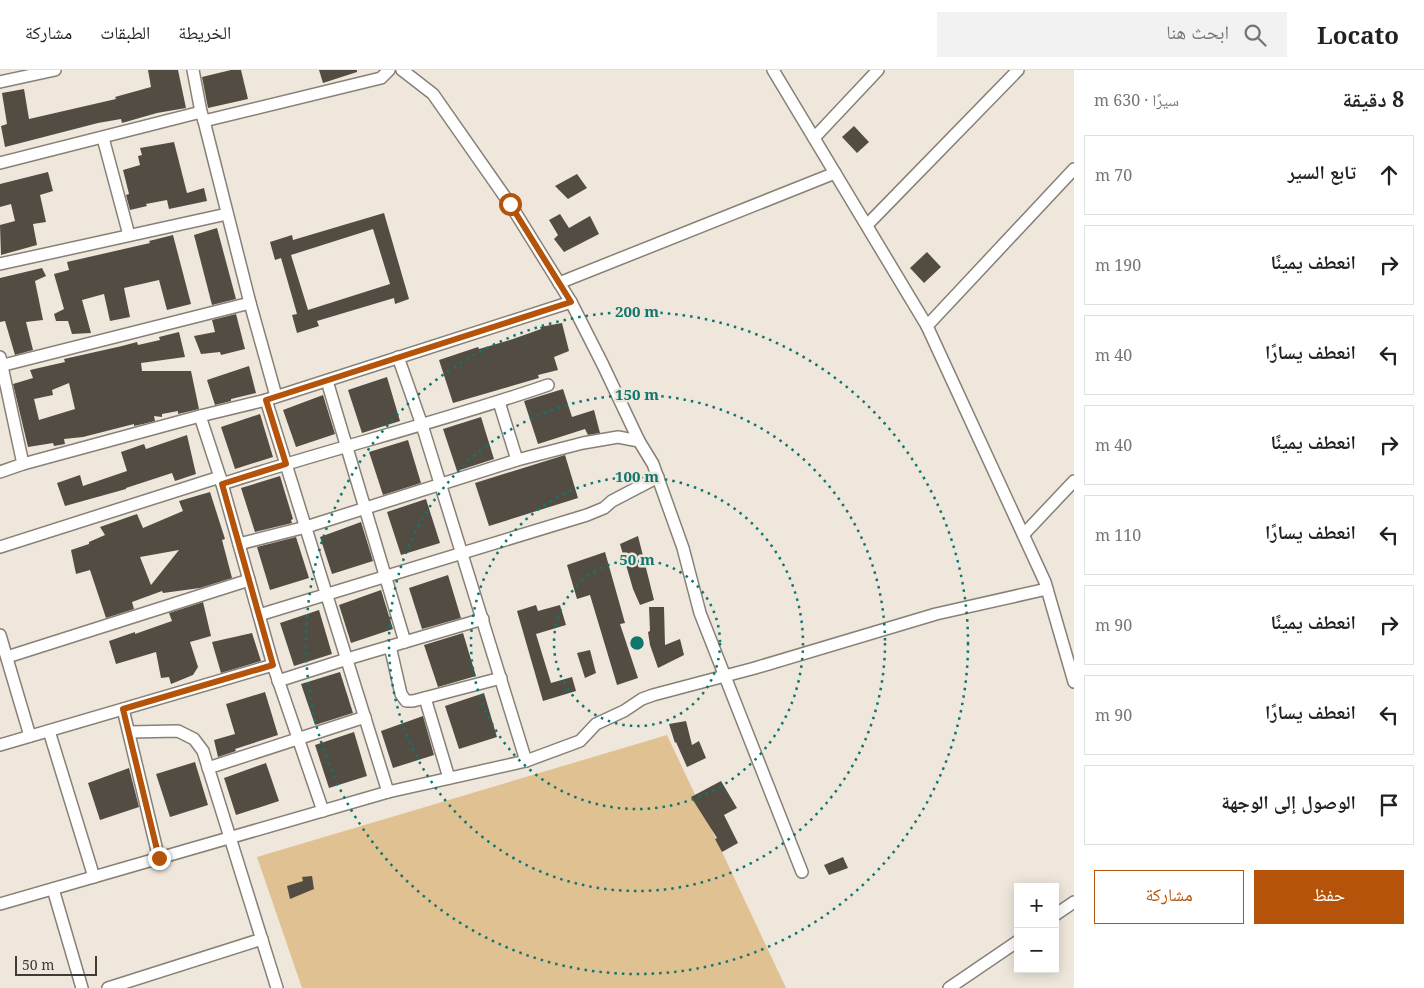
<!DOCTYPE html>
<html lang="ar">
<head>
<meta charset="utf-8">
<style>
  :root { --surface:#fff; --page:#f2f2f2; --text:#222; --muted:#767676; --line:#e0e0e0; --accent:#b45309 }
  body { margin:0; font-family:"Noto Serif","Noto Naskh Arabic",serif; background:var(--page); color:var(--text); direction:rtl }
  .controls { position:absolute; right:15px; bottom:15px; display:grid; overflow:hidden; border-radius:0px; box-shadow:0 2px 12px #0003 }
  .controls button { width:45px; height:45px; display:grid; place-items:center; padding:0; border:0; border-bottom:1px solid var(--line); background:var(--surface); color:var(--text); font:25px sans-serif }
  .scale { position:absolute; left:15px; bottom:12px; width:82px; box-sizing:border-box; padding-left:5px; border:2px solid #3f3c38; border-top:0; font-size:14px; line-height:18px; white-space:nowrap; color:#3f3c38; -webkit-text-stroke:4px #efe7dc; paint-order:stroke }
  .stop { position:absolute; width:15px; height:15px; margin:-11px; border:4px solid #b45309; border-radius:50%; background:#fff }
  .stop.end { background:#b45309; border-color:#fff; box-shadow:0 1px 5px #0008 }
  .list { margin:0; padding:0; list-style:none }
  h2 { display:flex; justify-content:space-between; align-items:center; height:65px; margin:0; padding:0 20px; font-size:21px }
  h2 small { font-size:16px; font-weight:400; color:var(--muted) }
  .list li { display:grid; grid-template-columns:32px 1fr auto; gap:15px; align-items:center; box-sizing:border-box; height:80px; margin:0 10px 10px; padding:0 10px; border:1px solid var(--line); border-radius:0px }
  .list b { display:block; font-size:19px; white-space:nowrap }
  .list em { font-size:16px; font-style:normal; color:var(--muted) }
  .actions { display:flex; gap:10px; padding:15px 20px }
  .actions a { flex:1; padding:11px 0; border:1px solid var(--accent); border-radius:0px; text-align:center; font-size:18px; color:var(--accent) }
  .actions .main { background:var(--accent); color:#fff }
  .icon { flex:none; width:28px; height:28px; fill:none; stroke:currentColor; stroke-width:2; stroke-linecap:round; stroke-linejoin:round }
  .map { position:relative; flex:none; width:1074px; height:918px; overflow:hidden; direction:ltr }
  header { display:flex; align-items:center; gap:30px; box-sizing:border-box; height:70px; padding:0 25px; background:var(--surface); border-bottom:1px solid var(--line) }
  header strong { font-size:24px }
  nav { display:flex; gap:28px; margin-inline-start:auto; font-size:18px }
  .search { width:350px; height:45px; background:var(--page); display:flex; align-items:center; gap:12px; box-sizing:border-box; padding:0 18px; border-radius:0px; color:var(--muted); font-size:19px }
  main { display:flex }
  aside { flex:1; background:var(--surface) }
  .map>svg:first-child { display:block }
</style>
</head>
<body>
<header>
<strong>Locato</strong>
<div class="search"><svg class="icon" aria-label="search" viewBox="0 0 24 24"><circle cx="10" cy="10" r="6"/><path d="M15 15l6 6"/></svg>ابحث هنا</div>
<nav><a>الخريطة</a><a>الطبقات</a><a>مشاركة</a></nav>
</header>
<main>
<aside>
<h2>8 دقيقة<small>سيرًا · 630 m</small></h2>
<ul class="list">
<li><svg class="icon" aria-label="ahead" viewBox="0 0 24 24"><path d="M12 20V5M6 11l6-6 6 6"/></svg><div><b>تابع السير</b></div><em>70 m</em></li>
<li><svg class="icon" aria-label="right" viewBox="0 0 24 24"><path d="M7 20v-9h11M14 6l5 5-5 5"/></svg><div><b>انعطف يمينًا</b></div><em>190 m</em></li>
<li><svg class="icon" aria-label="left" viewBox="0 0 24 24"><path d="M17 20v-9H6M10 6l-5 5 5 5"/></svg><div><b>انعطف يسارًا</b></div><em>40 m</em></li>
<li><svg class="icon" aria-label="right" viewBox="0 0 24 24"><path d="M7 20v-9h11M14 6l5 5-5 5"/></svg><div><b>انعطف يمينًا</b></div><em>40 m</em></li>
<li><svg class="icon" aria-label="left" viewBox="0 0 24 24"><path d="M17 20v-9H6M10 6l-5 5 5 5"/></svg><div><b>انعطف يسارًا</b></div><em>110 m</em></li>
<li><svg class="icon" aria-label="right" viewBox="0 0 24 24"><path d="M7 20v-9h11M14 6l5 5-5 5"/></svg><div><b>انعطف يمينًا</b></div><em>90 m</em></li>
<li><svg class="icon" aria-label="left" viewBox="0 0 24 24"><path d="M17 20v-9H6M10 6l-5 5 5 5"/></svg><div><b>انعطف يسارًا</b></div><em>90 m</em></li>
<li><svg class="icon" aria-label="arrive" viewBox="0 0 24 24"><path d="M6 21V4h12l-3 4 3 4H6"/></svg><div><b>الوصول إلى الوجهة</b></div></li>
</ul>
<div class="actions"><a class="main">حفظ</a><a>مشاركة</a></div>
</aside>
<div class="map">
<svg width="1074" height="918" viewBox="0 0 1074 918">
  <rect width="100%" height="100%" fill="#efe7dc"/>
  <path fill="#e0c192" d="M667,665L786,918H302L257,787Z"/>
  <g fill="#524c42" fill-rule="evenodd">
    <path d="M148,0H178L186,38L157,43L122,53L121,49L98,53L5,77L1,56L7,54L2,23L24,19L29,49L116,29L115,27L151,17Z"/>
    <path d="M231,0H241L248,29L208,38L202,7Z"/>
    <path d="M319,0H357V2L323,13Z"/>
    <path d="M854,56L869,72L857,83L842,67Z"/>
    <path d="M174,72L187,123L204,118L207,131L169,139L167,130L146,134L147,136L130,140L126,125L129,124L123,100L140,95L138,86L142,85L140,78Z"/>
    <path d="M48,102L53,121L40,125L46,152L33,154L37,175L1,185L0,155L15,151L11,134L0,137V114Z"/>
    <path d="M577,104L587,118L568,129L555,116Z"/>
    <path d="M384,143L409,229L395,234L394,228L317,251L319,256L297,263L292,245L297,244L281,188L275,190L270,172L292,165L293,170ZM373,159L390,214L308,240L291,185Z"/>
    <path d="M560,144L569,158L590,146L599,164L564,182L554,169L558,165L549,150Z"/>
    <path d="M217,158L236,229L212,235L194,165Z"/>
    <path d="M173,165L191,234L167,240L159,210L124,218L130,247L110,251L104,224L82,230L91,263L72,264L68,251H56L54,244L64,239L54,204L69,200L67,192L150,173L149,171Z"/>
    <path d="M927,182L941,197L924,213L910,198Z"/>
    <path d="M42,198L46,206L35,211L43,250L26,252L33,280L15,285L5,251L0,252V208Z"/>
    <path d="M236,244L245,279L221,285L220,282L201,284L194,266L215,262L212,250Z"/>
    <path d="M562,253L569,281L554,287L558,300L538,305L539,308L453,333L439,290L478,277L479,279L513,269L541,259L540,257Z"/>
    <path d="M179,262L185,287L141,293L142,301H191L199,339L178,344V341L162,344V347L154,346L155,351L143,354L134,356V354L83,367L64,369L65,374L54,376L53,373L28,377L13,314L33,308L30,300L65,292L64,289L122,276L137,272L138,275L160,270L159,267ZM69,313L75,339L39,350L34,329L53,325L52,320Z"/>
    <path d="M249,296L256,323L231,329V331L215,335L207,310Z"/>
    <path d="M387,307L400,351L362,363L348,320Z"/>
    <path d="M563,319L572,347L594,340L600,363L588,365L585,359L538,374L524,331Z"/>
    <path d="M323,325L335,364L296,377L283,340Z"/>
    <path d="M260,344L273,387L235,399L221,357Z"/>
    <path d="M481,347L494,389L457,401L443,359Z"/>
    <path d="M187,365L196,404L175,411L172,403L126,418V419L65,436L57,413L80,405L83,416L127,401L121,382L144,374L146,379Z"/>
    <path d="M408,370L421,413L383,425L369,382Z"/>
    <path d="M565,385L578,428L489,456L475,413Z"/>
    <path d="M280,406L293,449L291,450L292,453L255,462L241,418Z"/>
    <path d="M210,422L225,469L222,470L232,508L200,518L163,523L162,521L132,532L134,539L106,548L90,500L76,504L71,480L89,474V472L105,465L100,457L137,444L143,458L183,441L179,431ZM179,480L151,515L140,487Z"/>
    <path d="M426,429L440,473L401,485L387,442Z"/>
    <path d="M361,452L373,491L332,504L320,467Z"/>
    <path d="M638,466L654,530L640,535L633,519L620,474Z"/>
    <path d="M296,467L309,508L270,520L257,477Z"/>
    <path d="M605,482L625,553L620,554L638,608L617,615L590,525L577,529L567,495Z"/>
    <path d="M448,505L461,548L422,559L409,518Z"/>
    <path d="M381,520L393,559L351,573L339,535Z"/>
    <path d="M203,532L211,566L190,572L198,597L193,605L171,614L169,607L161,608L156,582L116,594L109,571L135,562V564L172,551L169,543Z"/>
    <path d="M536,535L538,541L560,535L566,555L536,564L551,613L572,607L576,621L543,631L517,541Z"/>
    <path d="M649,537H664L665,575L680,569L684,585L658,598L650,575L648,562L650,561Z"/>
    <path d="M319,540L332,584L294,596L280,553Z"/>
    <path d="M252,563L261,591L221,603L212,572Z"/>
    <path d="M463,563L476,606L438,617L424,575Z"/>
    <path d="M590,580L596,603L585,608L577,583Z"/>
    <path d="M340,602L353,643L315,655L301,614Z"/>
    <path d="M265,622L278,665L235,679L236,681L218,687L214,670L235,664L226,634Z"/>
    <path d="M484,623L497,667L459,679L445,636Z"/>
    <path d="M423,646L434,685L393,698L381,661Z"/>
    <path d="M686,651L692,675L699,671L706,688L687,697L676,672L675,673L669,654Z"/>
    <path d="M354,662L367,706L329,718L315,675Z"/>
    <path d="M195,692L208,735L170,747L156,704Z"/>
    <path d="M266,693L279,731L236,745L224,708Z"/>
    <path d="M129,698L139,737L100,750L88,713Z"/>
    <path d="M721,711L737,738L724,745L738,773L722,782L715,769L717,768L691,727Z"/>
    <path d="M843,787L848,798L829,805L824,795Z"/>
    <path d="M312,806L314,819L290,829L287,816L303,811L302,807Z"/>
  </g>
  <g fill="none" stroke-linecap="round" stroke-linejoin="round">
    <g stroke="#878076" stroke-width="14">
      <g id="street">
        <path d="M193,0L201,42L204,51L250,233L276,326"/>
        <path d="M402,0L433,24L510,134L571,232L603,295L639,371L653,394L683,478L700,543L802,802"/>
        <path d="M773,0L927,256L1045,512L1074,612"/>
        <path d="M0,12L55,0"/>
        <path d="M204,51L381,8L389,0"/>
        <path d="M103,68L129,165"/>
        <path d="M814,68L878,0"/>
        <path d="M0,93L201,42"/>
        <path d="M867,155L1018,0"/>
        <path d="M0,194L227,144"/>
        <path d="M559,213L835,103"/>
        <path d="M927,256L1074,99"/>
        <path d="M0,287L23,394"/>
        <path d="M398,287L422,355L526,691"/>
        <path d="M0,296L250,233"/>
        <path d="M327,311L405,572"/>
        <path d="M266,330L388,722"/>
        <path d="M499,332L517,390"/>
        <path d="M200,346L220,407L273,595L323,741"/>
        <path d="M0,402L23,394L200,346L266,330L571,232"/>
        <path d="M222,414C330,379 441,352 548,315"/>
        <path d="M1024,464L1074,411"/>
        <path d="M239,474L306,457L517,390L583,373L618,367L639,371"/>
        <path d="M0,477L220,407"/>
        <path d="M259,545L587,445L604,438L612,431L658,407"/>
        <path d="M0,565L30,666"/>
        <path d="M390,576L401,624L406,631H413L501,608"/>
        <path d="M7,587L249,510"/>
        <path d="M278,611L347,589L483,549"/>
        <path d="M425,628L449,708"/>
        <path d="M123,639L159,789"/>
        <path d="M49,661L94,807"/>
        <path d="M129,662L178,661L194,669L203,681L277,918"/>
        <path d="M0,675L273,595"/>
        <path d="M208,698L365,647"/>
        <path d="M53,819L82,918"/>
        <path d="M0,834L388,722L526,691L580,671L596,654L624,641L642,629L653,625L755,598L936,544L1047,519"/>
        <path d="M1055,845L1074,832"/>
        <path d="M108,918L262,869"/>
        <path d="M949,918L1018,871"/>
      </g>
    </g>
    <use href="#street" stroke="#fff" stroke-width="11"/>
  </g>
  <g fill="none" stroke-linecap="round" stroke-linejoin="round">
    <path stroke="#b45309" stroke-width="6" d="M159,788L123,639L273,595L222,414L286,394L266,330L571,232L510,134"/>
  </g>
  <g fill="none" stroke="#0f766e" stroke-width="2.5" stroke-dasharray="2.5 5">
    <circle cx="637" cy="573" r="83"/>
    <circle cx="637" cy="573" r="166"/>
    <circle cx="637" cy="573" r="248"/>
    <circle cx="637" cy="573" r="331"/>
  </g>
  <circle cx="637" cy="573" r="8" fill="#0f766e" stroke="#efe7dc" stroke-width="2.5"/>
  <g font-size="15" text-anchor="middle" font-weight="bold" fill="#0f766e" stroke="#efe7dc" stroke-width="5" stroke-linejoin="round" paint-order="stroke">
    <text x="637" y="247">200 m</text>
    <text x="637" y="330">150 m</text>
    <text x="637" y="412">100 m</text>
    <text x="637" y="495">50 m</text>
  </g>
</svg>
<div class="controls">
<button>+</button>
<button>−</button>
</div>
<div class="scale">50 m</div>
<div class="stop" style="left:510px;top:134px"></div>
<div class="stop end" style="left:159px;top:788px"></div>
</div>
</main>
</body>
</html>
